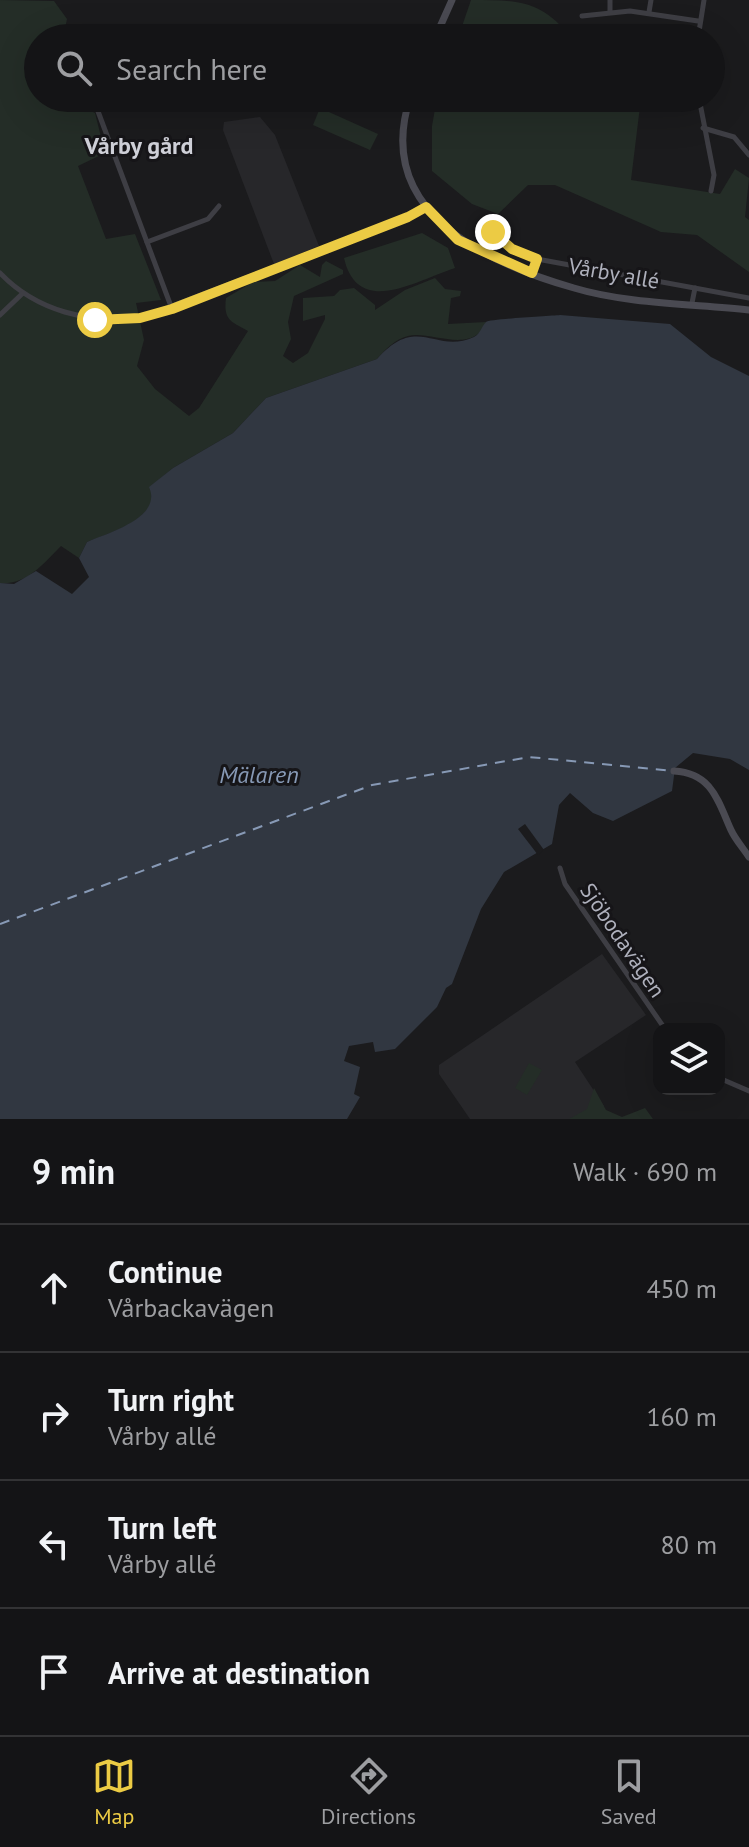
<!DOCTYPE html>
<html lang="en">
<head>
<meta charset="utf-8">
<style>
  :root { --surface:#141416; --page:#212123; --text:#f1f3f6; --muted:#9d9ea1; --line:#333335; --accent:#eccb44 }
  body { margin:0; font-family:"PT Sans",sans-serif; background:var(--page); color:var(--text) }
  .controls { position:absolute; right:24px; bottom:24px; display:grid; overflow:hidden; border-radius:16px; box-shadow:0 8px 32px #0002 }
  .controls button { width:72px; height:72px; display:grid; place-items:center; padding:0; border:0; border-bottom:2px solid var(--line); background:var(--surface); color:var(--text); font:40px sans-serif }
  .stop { position:absolute; width:24px; height:24px; margin:-18px; border:6px solid #eccb44; border-radius:50%; background:#fff }
  .stop.end { background:#eccb44; border-color:#fff; box-shadow:0 2px 8px #0008 }
  .list { margin:0; padding:0; list-style:none }
  h2 { display:flex; justify-content:space-between; align-items:center; height:104px; margin:0; padding:0 32px; font-size:34px }
  h2 small { font-size:26px; font-weight:400; color:var(--muted) }
  .list li { display:grid; grid-template-columns:52px 1fr auto; gap:24px; align-items:center; box-sizing:border-box; height:128px; padding:0 32px; border-top:2px solid var(--line) }
  .list b { display:block; font-size:30px; white-space:nowrap }
  .list p { margin:0; font-size:26px; white-space:nowrap; color:var(--muted) }
  .list em { font-size:26px; font-style:normal; color:var(--muted) }
  .icon { flex:none; width:44px; height:44px; fill:none; stroke:currentColor; stroke-width:2; stroke-linecap:round; stroke-linejoin:round }
  .map { position:relative; flex:none; width:749px; height:1119px; overflow:hidden }
  .search { position:absolute; background:var(--surface); box-shadow:0 8px 32px #0002; left:24px; right:24px; top:24px; height:88px; display:flex; align-items:center; gap:20px; box-sizing:border-box; padding:0 28px; border-radius:44px; color:var(--muted); font-size:30px }
  .sheet { height:616px; background:var(--surface) }
  nav { display:flex; justify-content:space-around; align-items:center; box-sizing:border-box; height:112px; border-top:2px solid var(--line); background:var(--surface); font-size:22px; color:var(--muted) }
  nav a { display:grid; justify-items:center; gap:4px }
  nav .on { color:var(--accent) }
  .map>svg:first-child { display:block }
</style>
</head>
<body>
<div class="map">
<svg width="749" height="1119" viewBox="0 0 749 1119">
  <rect width="100%" height="100%" fill="#1b1b1d"/>
  <g fill="#27272a">
    <path d="M260,117L275,135L319,246L274,264L223,130L224,122Z"/>
    <path d="M602,954L646,1015L575,1062L604,1106L581,1119H470L439,1074V1065Z"/>
  </g>
  <g fill="#242d27">
    <path d="M0,0L54,1L67,19L63,38H38V98H79L85,108L95,113L105,153L78,166L106,239L135,234L161,300L136,303L144,340L137,366L155,389L189,416L199,408L248,331C232,322 223,321 226,298L253,282L275,281L300,265L320,277L322,265L326,261L343,270V274L294,296L288,322L291,339L283,356L293,363L308,353L325,319V315L303,321V298L334,296L340,290L354,288L375,305V310L405,290L435,278L445,289L461,291L460,296L451,298L448,324L486,322C473,356 430,330 408,336C395,339 386,349 377,359L266,398L233,433L173,468L150,487C162,519 108,533 87,542L79,558L61,546C43,564 27,585 0,583Z"/>
    <path d="M471,0C517,0 542,0 571,38H458Z"/>
    <path d="M437,98H641L631,180L720,194L735,169L749,178L745,217L749,220V272L697,235L661,232L555,185H528L498,214L472,204L432,171V126Z"/>
    <path d="M320,108L378,134L370,150L313,125Z"/>
    <path d="M422,233L448,248L455,268C415,281 358,318 344,258Z"/>
    <path d="M529,1063L542,1070L527,1095L515,1088Z"/>
    <path d="M594,1088L606,1110L622,1117L645,1108L653,1119H569L587,1109Z"/>
  </g>
  <path fill="#313741" d="M560,315L670,324L711,357L749,376V770L730,759L693,753L675,768L672,791L613,821L593,813L570,793L559,805L552,844L504,872L481,909L452,984L446,988L437,1007L395,1049L375,1052L373,1042L349,1046L344,1061L360,1067L354,1094L360,1097L347,1119H0V583L14,584L36,571L72,594L89,577L79,558L87,542C107,533 163,518 149,487L173,468L233,433L266,398L377,359C418,313 435,355 474,337C481,333 481,327 486,322C489,319 550,316 560,315Z"/>
  <path fill="#1b1b1d" d="M525,824L544,850L538,855L518,829Z"/>
  <g fill="none" stroke-linecap="round" stroke-linejoin="round">
    <path stroke="#8799b5" stroke-width="2" stroke-dasharray="10 8" stroke-linecap="butt" d="M0,924L372,785L529,757L673,771"/>
    <g stroke="#3e3e44" stroke-width="5">
      <path d="M610,12V0"/>
      <path d="M649,12L651,0"/>
      <path d="M582,16L630,11L698,21"/>
      <path d="M698,38L704,0"/>
      <path d="M93,98L172,309"/>
      <path d="M699,98L714,175L711,191"/>
      <path d="M703,128L734,137L749,155"/>
      <path d="M493,232L512,249L537,259L749,298"/>
      <path d="M147,242L208,219L219,206"/>
      <path d="M0,273C37,312 89,323 140,318L408,217L426,207"/>
      <path d="M692,303L695,288"/>
      <path d="M0,315L23,293"/>
      <path d="M560,868L565,884L665,1029"/>
      <path d="M719,1078L749,1091"/>
    </g>
    <g stroke="#4a4a52" stroke-width="7">
      <path d="M435,38L452,0"/>
      <path d="M410,98C373,212 486,263 574,288C627,304 694,304 749,310"/>
      <path d="M674,771C712,773 718,801 731,830C735,839 743,848 749,857"/>
    </g>
  </g>
  <g fill="none" stroke-linecap="round" stroke-linejoin="round">
    <path stroke="#eccb44" stroke-width="10" d="M95,320L140,318L172,309L408,217L426,207L458,240L532,273L537,259L512,249L493,232"/>
  </g>
  <g text-anchor="middle" dominant-baseline="central" stroke-width="6" stroke-linejoin="round" paint-order="stroke">
    <g font-size="22" fill="#aeb0bc" stroke="#161518">
      <text transform="translate(614 273) rotate(10)">Vårby allé</text>
      <text transform="translate(623 940) rotate(56)">Sjöbodavägen</text>
    </g>
    <g font-size="24" font-weight="bold" fill="#cfd0d8" stroke="#161518">
      <text x="139" y="145">Vårby gård</text>
    </g>
    <g font-size="24" font-style="italic" fill="#8799b5" stroke="#161518">
      <text x="259" y="774">Mälaren</text>
    </g>
  </g>
</svg>
<div class="controls">
<button><svg class="icon" aria-label="layers" viewBox="0 0 24 24"><path d="M12 4l9 5-9 5-9-5zM3 14l9 5 9-5"/></svg></button>
</div>
<div class="stop" style="left:95px;top:320px"></div>
<div class="stop end" style="left:493px;top:232px"></div>
<div class="search"><svg class="icon" aria-label="search" viewBox="0 0 24 24"><circle cx="10" cy="10" r="6"/><path d="M15 15l6 6"/></svg>Search here</div>
</div>
<section class="sheet">
<h2>9 min<small>Walk · 690 m</small></h2>
<ul class="list">
<li><svg class="icon" aria-label="ahead" viewBox="0 0 24 24"><path d="M12 20V5M6 11l6-6 6 6"/></svg><div><b>Continue</b><p>Vårbackavägen</p></div><em>450 m</em></li>
<li><svg class="icon" aria-label="right" viewBox="0 0 24 24"><path d="M7 20v-9h11M14 6l5 5-5 5"/></svg><div><b>Turn right</b><p>Vårby allé</p></div><em>160 m</em></li>
<li><svg class="icon" aria-label="left" viewBox="0 0 24 24"><path d="M17 20v-9H6M10 6l-5 5 5 5"/></svg><div><b>Turn left</b><p>Vårby allé</p></div><em>80 m</em></li>
<li><svg class="icon" aria-label="arrive" viewBox="0 0 24 24"><path d="M6 21V4h12l-3 4 3 4H6"/></svg><div><b>Arrive at destination</b></div></li>
</ul>
</section>
<nav>
<a class="on"><svg class="icon" aria-label="map" viewBox="0 0 24 24"><path d="M3 6l6-2 6 2 6-2v14l-6 2-6-2-6 2zM9 4v14M15 6v14"/></svg>Map</a>
<a><svg class="icon" aria-label="directions" viewBox="0 0 24 24"><path d="M12 3l9 9-9 9-9-9zM9 14v-3h6M13 9l2 2-2 2"/></svg>Directions</a>
<a><svg class="icon" aria-label="saved" viewBox="0 0 24 24"><path d="M7 4h10v16l-5-4-5 4z"/></svg>Saved</a>
</nav>
</body>
</html>
